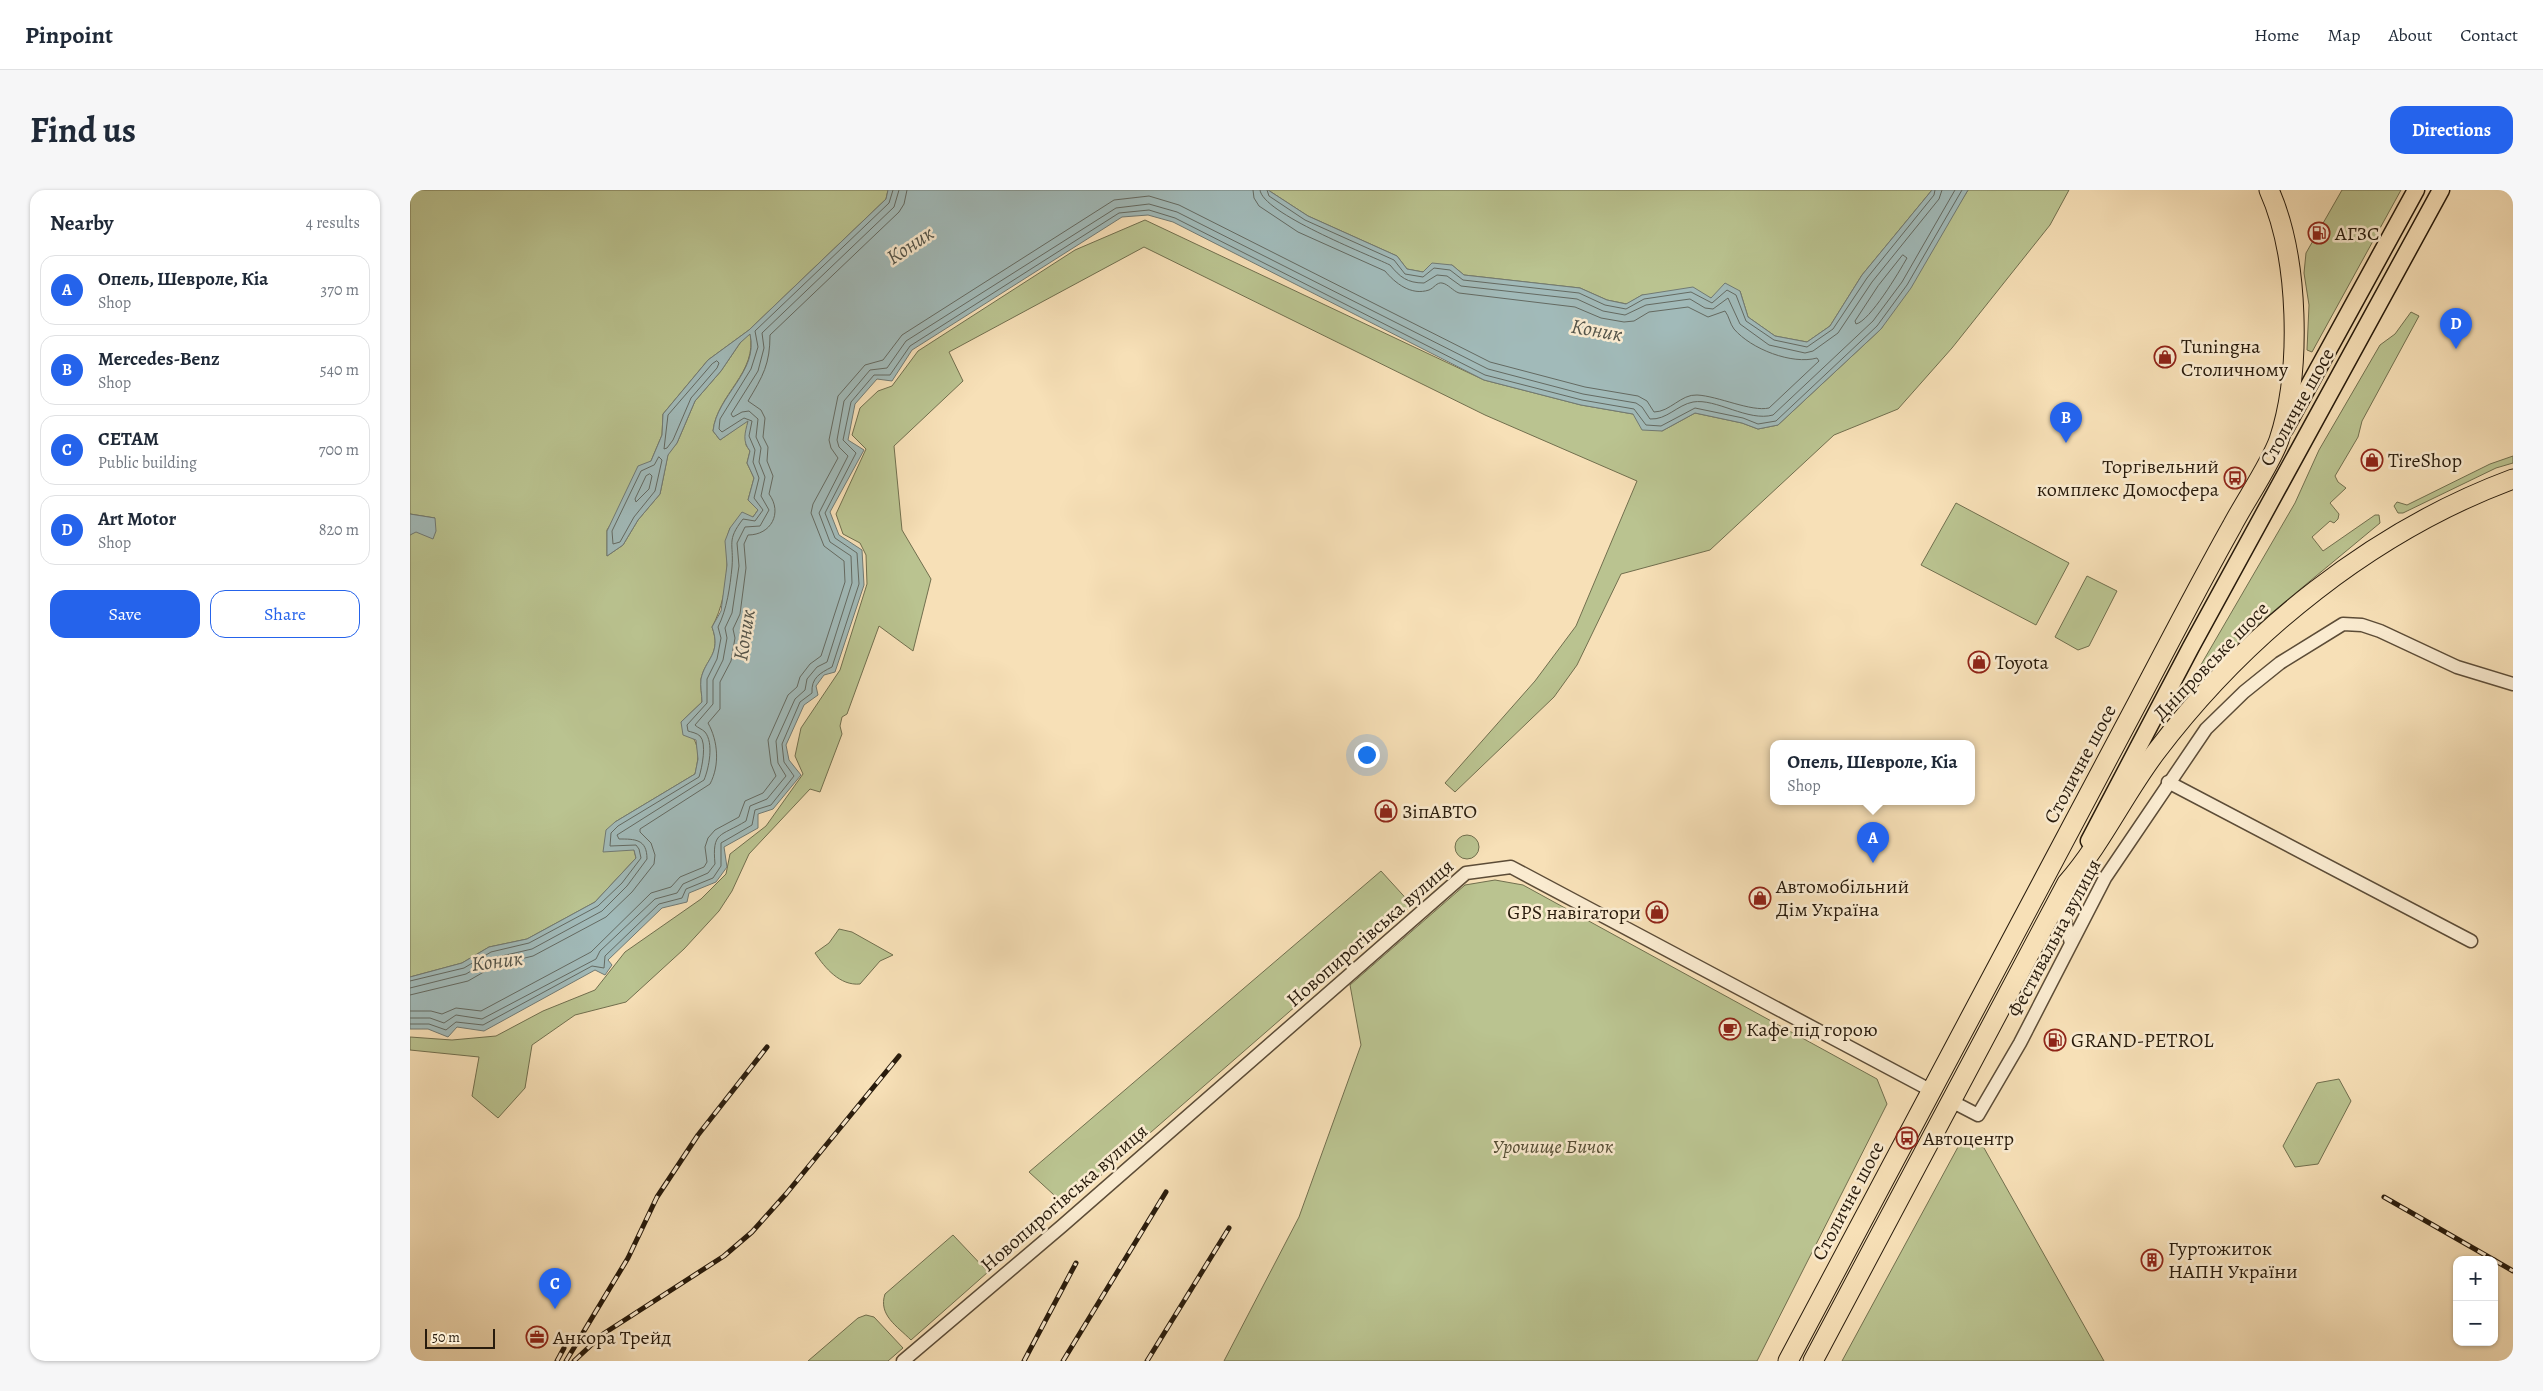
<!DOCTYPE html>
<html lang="en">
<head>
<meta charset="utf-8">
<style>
  :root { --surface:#fff; --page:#f6f6f7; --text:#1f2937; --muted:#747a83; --line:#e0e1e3; --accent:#2563eb }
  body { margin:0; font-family:Alegreya,serif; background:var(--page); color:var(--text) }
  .controls { position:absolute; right:15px; bottom:15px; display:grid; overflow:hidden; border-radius:10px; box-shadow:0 1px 4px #0004 }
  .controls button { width:45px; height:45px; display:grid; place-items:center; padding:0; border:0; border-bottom:1px solid var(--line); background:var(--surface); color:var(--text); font:25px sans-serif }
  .scale { position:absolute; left:15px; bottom:12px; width:70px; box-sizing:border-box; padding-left:5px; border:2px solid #281b0c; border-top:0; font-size:14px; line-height:18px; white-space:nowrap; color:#281b0c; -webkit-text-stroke:4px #faebd0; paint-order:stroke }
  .you { position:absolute; left:956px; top:564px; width:18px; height:18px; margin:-12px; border:4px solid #fff; border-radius:50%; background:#1a73e8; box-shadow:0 0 0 8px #1a73e833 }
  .badge { display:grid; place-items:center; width:32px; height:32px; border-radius:50%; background:var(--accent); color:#fff; font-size:16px; font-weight:700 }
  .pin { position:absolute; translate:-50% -41px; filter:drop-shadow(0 1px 2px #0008) }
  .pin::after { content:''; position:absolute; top:26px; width:18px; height:15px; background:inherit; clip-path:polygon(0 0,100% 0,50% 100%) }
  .popup { position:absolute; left:1360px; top:550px; width:205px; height:65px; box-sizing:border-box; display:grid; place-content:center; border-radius:10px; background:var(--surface); filter:drop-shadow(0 1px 4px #0005); font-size:16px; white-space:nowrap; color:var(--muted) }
  .popup b { font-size:19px; color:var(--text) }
  .popup::after { content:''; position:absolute; left:50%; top:100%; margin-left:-10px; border:10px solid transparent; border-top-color:var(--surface) }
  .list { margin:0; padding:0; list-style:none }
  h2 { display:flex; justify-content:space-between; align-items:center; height:65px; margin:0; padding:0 20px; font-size:21px }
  h2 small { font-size:16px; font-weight:400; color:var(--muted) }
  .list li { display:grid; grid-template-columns:32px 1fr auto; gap:15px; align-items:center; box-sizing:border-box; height:70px; margin:0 10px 10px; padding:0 10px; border:1px solid var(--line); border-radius:15px }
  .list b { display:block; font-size:19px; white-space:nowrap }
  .list p { margin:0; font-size:16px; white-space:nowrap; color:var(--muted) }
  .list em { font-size:16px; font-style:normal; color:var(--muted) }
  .actions { display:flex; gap:10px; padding:15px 20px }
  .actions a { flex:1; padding:11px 0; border:1px solid var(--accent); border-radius:15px; text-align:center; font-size:18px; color:var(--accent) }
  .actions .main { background:var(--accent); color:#fff }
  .map { position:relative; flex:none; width:2103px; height:1171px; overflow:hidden; border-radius:15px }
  header { display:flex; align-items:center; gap:30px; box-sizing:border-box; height:70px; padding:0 25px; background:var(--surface); border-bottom:1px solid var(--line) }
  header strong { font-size:24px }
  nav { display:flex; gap:28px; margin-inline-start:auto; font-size:18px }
  .intro { display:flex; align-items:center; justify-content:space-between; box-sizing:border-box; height:120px; padding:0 30px }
  h1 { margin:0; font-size:35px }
  .button { padding:12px 22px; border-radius:15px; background:var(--accent); color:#fff; font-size:18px; font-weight:700 }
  main { display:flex; gap:30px; padding:0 30px }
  aside { flex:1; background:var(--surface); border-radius:15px; box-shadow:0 1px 4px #0004 }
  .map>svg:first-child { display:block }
</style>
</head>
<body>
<header>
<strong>Pinpoint</strong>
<nav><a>Home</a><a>Map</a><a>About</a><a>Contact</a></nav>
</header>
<div class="intro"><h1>Find us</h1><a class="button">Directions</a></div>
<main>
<aside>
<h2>Nearby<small>4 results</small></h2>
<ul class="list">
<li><span class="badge">A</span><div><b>Опель, Шевроле, Кіа</b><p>Shop</p></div><em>370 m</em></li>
<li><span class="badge">B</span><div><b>Mercedes-Benz</b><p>Shop</p></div><em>540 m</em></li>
<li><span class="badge">C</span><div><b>СЕТАМ</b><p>Public building</p></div><em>700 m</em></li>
<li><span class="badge">D</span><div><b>Art Motor</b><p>Shop</p></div><em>820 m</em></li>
</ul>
<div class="actions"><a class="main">Save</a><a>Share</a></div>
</aside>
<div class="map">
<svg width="2103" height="1171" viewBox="0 0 2103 1171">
  <rect width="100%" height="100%" fill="#f7e0b7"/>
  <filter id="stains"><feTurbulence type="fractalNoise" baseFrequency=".004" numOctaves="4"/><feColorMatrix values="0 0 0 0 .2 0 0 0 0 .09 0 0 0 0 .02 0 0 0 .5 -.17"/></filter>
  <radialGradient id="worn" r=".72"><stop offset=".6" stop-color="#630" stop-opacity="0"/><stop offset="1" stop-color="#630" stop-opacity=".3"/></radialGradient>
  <g fill="#bac390" stroke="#716f4e">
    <path d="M0,0H478L476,9L339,140L298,170L253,224L252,245L241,271L197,340V366L213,355L228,330L250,304L258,264L267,253L285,211L311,181L330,153L340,143C348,183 307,204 303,241L310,250L338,230L336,255L340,261L337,273L344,288L338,310L348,320L343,327L320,338C314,354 318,361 317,376C316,397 312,419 302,437C312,464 295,469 291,489C290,496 292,505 292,512L271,532C288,551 291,559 285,584L205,632L224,660L226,668L185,712L117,749L79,757L52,773L0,787V345L25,328L0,324Z"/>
    <path d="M858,0H1522L1452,85L1420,136L1397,152L1365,146L1338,127L1330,101L1301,108L1232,105L1217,114L1197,110L1170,98L1054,85L1042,75L1013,82L997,79L987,66L898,26Z"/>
    <path d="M1558,0H1659L1640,35L1542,158L1488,219L1424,245L1300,360L1211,384L1167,475L1144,507L1045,602L1035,593L1125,491L1166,436L1227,291L1075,225L734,57L539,162L553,191L484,256L492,340L521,389L503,461L469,436L437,524L432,527L430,536L432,544L410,602L400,599L339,664L322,701L309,721L274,759L216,812L165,825L122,855L115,898L88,928L62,906L69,867L0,860V847L42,850L86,846L133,821L185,800L215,762L291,709L316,684L320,664L356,636L393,584L385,566L391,538L430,480L457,394L456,365L450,353L433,344L426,324L456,259L442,245L450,218L468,201L482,196L508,161L665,60L735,30L1074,190L1171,215L1223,224L1252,241L1285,223L1332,233L1348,239L1368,235L1471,139Z"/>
    <path d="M1932,0H1991L1902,162L1897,160L1899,115L1894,83L1896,63Z"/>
    <path d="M2001,122L2009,126L1952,231L1948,247L1925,286L1928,292L1936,298L1920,313L1929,324L1928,329L1924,333L1920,331L1902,347L1913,361L1965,325H1969L1970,333L1853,430L1807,472L1767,516L1885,313L1909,260L1970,155L1985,144Z"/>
    <path d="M2103,266V273L2086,278L1993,323H1988L1984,316L1987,312L1997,315L2080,274Z"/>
    <path d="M1546,313L1659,373L1626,435L1511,375Z"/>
    <path d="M1677,386L1707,401L1679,456L1668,460L1645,447Z"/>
    <circle cx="1057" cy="657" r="12"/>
    <path d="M971,681L1002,715L656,1016L619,982Z"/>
    <path d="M1085,690L1113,695L1467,889L1477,914L1347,1171H814L889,1027L951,855L940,795L1055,695Z"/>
    <path d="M429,739L442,742L483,765L470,771L450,794C430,796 415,778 405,763L419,753Z"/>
    <path d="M1929,889L1941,911L1908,974L1885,977L1873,956L1907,893Z"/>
    <path d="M1563,949L1574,958L1694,1171H1432L1548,957L1555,950Z"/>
    <path d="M543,1045L578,1082L501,1150C487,1136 468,1125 475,1104Z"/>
    <path d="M456,1125L464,1127L493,1158L478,1171H398L448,1128Z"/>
  </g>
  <g fill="#a1bab9" stroke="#717a74">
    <path d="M478,0H858L898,26L987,66L997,79L1013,82L1022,73L1042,75L1054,85L1170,98L1197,110L1216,114L1232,105L1283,97L1301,108L1315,93L1330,101L1338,127L1365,146L1397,152L1420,136L1452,85L1522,0H1558L1501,98L1471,139L1368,235L1348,239L1332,233L1285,223L1252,241L1232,240L1223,224L1171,215L1074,190L763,32L738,25L712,27L502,160L482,191L467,189L445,214L438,250L454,260L420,322L429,345L452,360L454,395L425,482L414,485L406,496L408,505L394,515L376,555L379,570L391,585L363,619L348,624V638L314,657L317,677L306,692L279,703L277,712L252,718L198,770L202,775L195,785L185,780L74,841L47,837L38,847L18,839H0V787L52,773L79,757L117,749L185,712L226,668L224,660L193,662L196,640L205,632L285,584L288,569L286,550L273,545L271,532L292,512C292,505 290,496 291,489C295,469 312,464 302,437L311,421L317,375L315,351L320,338L332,322L343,327L348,320L338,310L344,288L337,273L340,261C332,251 335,243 338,231L310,250L303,241C307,205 349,182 340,144L330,153L311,181L285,211L267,253L258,265L250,304L228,330L213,355L197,366V341L228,276L241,271L252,245L253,224L298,170L339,140L476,9Z"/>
    <path d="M0,324L25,328L26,341L23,349L6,342L0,345Z"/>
  </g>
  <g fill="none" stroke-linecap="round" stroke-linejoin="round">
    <g stroke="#646a62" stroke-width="1">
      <path d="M850,0C852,23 957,64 980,75C990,87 997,93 1014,93L1027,85L1037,86L1051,96L1167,109L1193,121L1215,125L1236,115L1280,109L1295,118L1303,119L1318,108L1330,134L1359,155L1395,163L1403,161L1428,143L1462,92L1529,9L1532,0"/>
      <path d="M857,0L859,6L895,30L984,70L995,84L1013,87L1024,78L1040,80L1053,90L1169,103L1195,115L1216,119L1234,109L1281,102L1302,113L1317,100L1326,105L1336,131L1364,150L1397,157L1423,139L1457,88L1524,5L1525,0"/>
      <path d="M1493,65L1497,68C1489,82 1460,131 1446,134L1445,131L1468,96Z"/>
      <path d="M307,171L309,173L307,178L281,208L263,250L257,258L254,259L258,225L302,174Z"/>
      <path d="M249,267L252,270L245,301L224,327L210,352L203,354L202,341L231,281L244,275Z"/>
      <path d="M240,284L242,286L239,299L226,312L225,309L236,286Z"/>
      <path d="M0,791L54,778L81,762L119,753L188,716L212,693L231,668L229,659L226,655L200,656L201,643L208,636L289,587C292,578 297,553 290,546C287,543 281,542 278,541L277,535L297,513V489L307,469L311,448L308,437C317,419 320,397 322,377C324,353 316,351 333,329L345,331L353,320L344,308L349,288L343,272L345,260L339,246L342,231L334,228L312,242L309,239L310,229L341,179L348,157L345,141L479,13L483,0"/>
      <path d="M0,798L56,784L83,768L122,759L192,721L217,696L237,669C237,649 225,649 209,649L207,645L294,590C299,578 304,553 295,542C292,539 288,538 285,535L303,514V490L313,470L317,448L315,438L322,423L329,376L327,353L335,337L350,336L359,320L351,306L355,287L349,272L351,258L346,247L348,229L339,221L332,222L323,227L321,224L348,181L354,158L352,143L484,17L489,0"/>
      <path d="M0,805L58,791L86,775L123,766L196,727L222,702L244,674L245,665L241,653L230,642V639L300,594C310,575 308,551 298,533L310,519V492L321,471L325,448L323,439L330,424L336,378L334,354L338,345C361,345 373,323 359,304L363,286L357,271L358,257L353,247L355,228L351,220L338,211C353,186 360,174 360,145L489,22L494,14L497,0"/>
      <path d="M0,821H21L32,824L46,818L71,821L181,762L241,703L261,697L270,687L294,677L297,672L295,657L298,648L305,640L329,627L335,611L353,603L366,586L361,574L358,550L378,505L387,497L390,487L400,474L411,466L435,392L434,371L414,356L401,323L403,314L428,268L421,258L419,250L428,206L455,175L473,170L492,145L704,10L739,6L769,15L1080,172L1175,197L1228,206L1237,211L1244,222C1260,222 1271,204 1287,205C1308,206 1341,222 1359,218L1409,171L1407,168C1382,175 1341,159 1324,139C1320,134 1319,126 1315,121L1298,127L1278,117L1239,122L1224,131L1214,132L1191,128L1165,117L1049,103C1043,101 1038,94 1032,93C1027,92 1024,98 1019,100C1001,106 985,93 975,81L888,42L849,16L844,8L843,0"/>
      <path d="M0,828H20L34,833L46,825L72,829L186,769L190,761L245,709L267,703L273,694L298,683L305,674C302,641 310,647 336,631L340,616L357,609L376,586L368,573L366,551L385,509L395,500L397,489L407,477L417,472L442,393L441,366L420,352L409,323L438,266L429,257L427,250L434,211L460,180L477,178L496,151L706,18L739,14L767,22L1078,179L1173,204L1226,213L1232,217L1240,229C1257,230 1267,215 1283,212C1306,208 1338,232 1363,225L1463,131L1492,92L1545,0"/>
      <path d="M0,834H19L36,840L46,832L73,835L182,776L194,778L195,766L249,714L272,708L276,699L303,688L311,676V653L342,635L345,620L361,615L384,586L374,572L372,554L390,512L402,503C401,488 410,483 422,477L449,394L447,363L425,348L415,323L446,263L433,250L441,212L464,185H480L500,156L709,23L739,20L765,28L1075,185L1172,210L1224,219L1236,235L1251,236L1285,218L1333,228L1348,234L1366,231L1467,136L1497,95L1552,0"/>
    </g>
    <g stroke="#5c4c37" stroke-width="15">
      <g id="minor">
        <path d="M1758,592L2061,751"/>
        <path d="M1649,709L1661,753"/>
        <path d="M1541,911L1568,925L1610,853L1695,688L1796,539L1834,502L1870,473L1933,434L1952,435L1970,441L2047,477L2103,494"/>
        <path d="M493,1171L652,1036L1056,683L1101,677L1522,901"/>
      </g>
    </g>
    <g stroke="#281b0c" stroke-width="19">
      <g id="major">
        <path d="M1875,239L2006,0"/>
        <path d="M1679,651L1781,457L2031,0"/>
      </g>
    </g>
    <g stroke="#281b0c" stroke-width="21">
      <g id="highway">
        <path d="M1378,1171C1495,950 1613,730 1730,508C1760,451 1790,393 1822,336C1835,311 1860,275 1869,250C1892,180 1889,67 1859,0"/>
        <path d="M1403,1171L1657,693C1692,653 1714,604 1746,562C1836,443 1963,341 2103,289"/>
      </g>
    </g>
    <use href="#minor" stroke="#faebd0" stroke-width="12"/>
    <use href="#major" stroke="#f7e0b7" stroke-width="16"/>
    <use href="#highway" stroke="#f7e0b7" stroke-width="19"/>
    <g stroke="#281b0c" stroke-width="5">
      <g id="rail">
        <path d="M1974,1007L2084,1070"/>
        <path d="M2084,1070L2103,1081"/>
        <path d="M147,1171L154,1158"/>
        <path d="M156,1171L218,1068L247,1007L288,945L357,857"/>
        <path d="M164,1171L193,1144L314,1066L342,1042L376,1004L489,866"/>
        <path d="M614,1171L666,1073"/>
        <path d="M653,1171L756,1002"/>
        <path d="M737,1171L819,1038"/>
      </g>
    </g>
    <use href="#rail" stroke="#faebd0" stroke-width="3" stroke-dasharray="9" stroke-linecap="butt"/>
  </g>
  <defs>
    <g id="fuel-ring" transform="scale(1.125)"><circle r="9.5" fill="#faebd0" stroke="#8f2418" stroke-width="1.5"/><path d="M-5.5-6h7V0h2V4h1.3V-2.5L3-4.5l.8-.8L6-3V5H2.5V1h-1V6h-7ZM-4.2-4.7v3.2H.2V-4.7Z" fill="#8f2418"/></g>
    <g id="shop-ring" transform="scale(1.125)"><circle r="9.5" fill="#faebd0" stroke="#8f2418" stroke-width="1.5"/><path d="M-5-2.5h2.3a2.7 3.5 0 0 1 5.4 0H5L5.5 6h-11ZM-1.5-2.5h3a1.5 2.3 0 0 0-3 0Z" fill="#8f2418"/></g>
    <g id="bus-ring" transform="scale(1.125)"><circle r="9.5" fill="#faebd0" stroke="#8f2418" stroke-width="1.5"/><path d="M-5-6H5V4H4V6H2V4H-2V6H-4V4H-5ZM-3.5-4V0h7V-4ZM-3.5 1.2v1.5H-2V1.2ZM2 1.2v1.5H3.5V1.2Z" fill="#8f2418"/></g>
    <g id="cafe-ring" transform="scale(1.125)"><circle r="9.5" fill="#faebd0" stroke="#8f2418" stroke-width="1.5"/><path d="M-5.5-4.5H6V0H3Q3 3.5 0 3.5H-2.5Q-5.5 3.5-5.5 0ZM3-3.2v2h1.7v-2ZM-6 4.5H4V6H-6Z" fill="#8f2418"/></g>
    <g id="building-ring" transform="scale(1.125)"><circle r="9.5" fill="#faebd0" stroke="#8f2418" stroke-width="1.5"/><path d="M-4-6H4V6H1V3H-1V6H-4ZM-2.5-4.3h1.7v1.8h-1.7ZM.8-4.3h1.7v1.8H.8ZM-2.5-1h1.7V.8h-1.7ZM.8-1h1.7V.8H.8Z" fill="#8f2418"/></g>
    <g id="office-ring" transform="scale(1.125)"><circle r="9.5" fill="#faebd0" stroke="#8f2418" stroke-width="1.5"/><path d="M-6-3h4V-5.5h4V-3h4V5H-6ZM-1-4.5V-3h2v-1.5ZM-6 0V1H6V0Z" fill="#8f2418"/></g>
  </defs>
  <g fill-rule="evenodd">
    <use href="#fuel-ring" x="1909" y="43"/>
    <use href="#shop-ring" x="1755" y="167"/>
    <use href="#shop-ring" x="1962" y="270"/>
    <use href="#bus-ring" x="1825" y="288"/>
    <use href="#shop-ring" x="1569" y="472"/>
    <use href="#shop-ring" x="976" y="621"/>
    <use href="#shop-ring" x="1350" y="708"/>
    <use href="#shop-ring" x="1247" y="722"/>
    <use href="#cafe-ring" x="1320" y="839"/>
    <use href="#fuel-ring" x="1645" y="850"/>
    <use href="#bus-ring" x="1497" y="948"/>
    <use href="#building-ring" x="1742" y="1070"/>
    <use href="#office-ring" x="127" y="1147"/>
  </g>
  <g text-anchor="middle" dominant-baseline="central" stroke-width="5" stroke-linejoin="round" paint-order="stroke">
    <g font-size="20" fill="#281b0c" stroke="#faebd0" text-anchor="start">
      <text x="1925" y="43">АГЗС</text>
      <text x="1771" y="156">Tuningна<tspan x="1771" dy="23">Столичному</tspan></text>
      <text x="1978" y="270">TireShop</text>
      <text x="1809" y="276" text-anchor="end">Торгівельний<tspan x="1809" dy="23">комплекс Домосфера</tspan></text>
      <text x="1585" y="472">Toyota</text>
      <text x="992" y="621">ЗіпАВТО</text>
      <text x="1366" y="696">Автомобільний<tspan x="1366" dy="23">Дім Україна</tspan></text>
      <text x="1231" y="722" text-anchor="end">GPS навігатори</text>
      <text x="1336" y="839">Кафе під горою</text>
      <text x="1661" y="850">GRAND-PETROL</text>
      <text x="1513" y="948">Автоцентр</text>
      <text x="1758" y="1058">Гуртожиток<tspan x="1758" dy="23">НАПН України</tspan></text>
      <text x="143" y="1147">Анкора Трейд</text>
    </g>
    <g font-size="20" fill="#281b0c" stroke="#faebd0">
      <text transform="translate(1887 217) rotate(-61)">Столичне шосе</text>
      <text transform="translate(1801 471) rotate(-46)">Дніпровське шосе</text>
      <text transform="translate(1670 574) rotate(-62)">Столичне шосе</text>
      <text transform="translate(960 743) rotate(-41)">Новопирогівська вулиця</text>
      <text transform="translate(1644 748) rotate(-62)">Фестивальна вулиця</text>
      <text transform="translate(654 1008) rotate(-41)">Новопирогівська вулиця</text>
      <text transform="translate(1438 1011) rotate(-62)">Столичне шосе</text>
    </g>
    <g font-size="20" font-style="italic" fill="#544d34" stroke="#faebd0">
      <text x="1143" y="956">Урочище Бичок</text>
    </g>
    <g font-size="21" font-style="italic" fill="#525349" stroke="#faebd0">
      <text transform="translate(500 55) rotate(-34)">Коник</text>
      <text transform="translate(1187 140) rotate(10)">Коник</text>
      <text transform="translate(334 445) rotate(-81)">Коник</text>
      <text transform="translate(87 771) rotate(-7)">Коник</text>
    </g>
  </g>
  <rect width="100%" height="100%" filter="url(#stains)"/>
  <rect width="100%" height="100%" fill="url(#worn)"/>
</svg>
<div class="controls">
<button>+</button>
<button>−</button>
</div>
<div class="scale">50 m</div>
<div class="you"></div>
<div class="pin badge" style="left:1463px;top:673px">A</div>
<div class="popup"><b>Опель, Шевроле, Кіа</b>Shop</div>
<div class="pin badge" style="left:1656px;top:253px">B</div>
<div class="pin badge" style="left:145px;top:1119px">C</div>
<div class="pin badge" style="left:2046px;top:159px">D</div>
</div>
</main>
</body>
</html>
